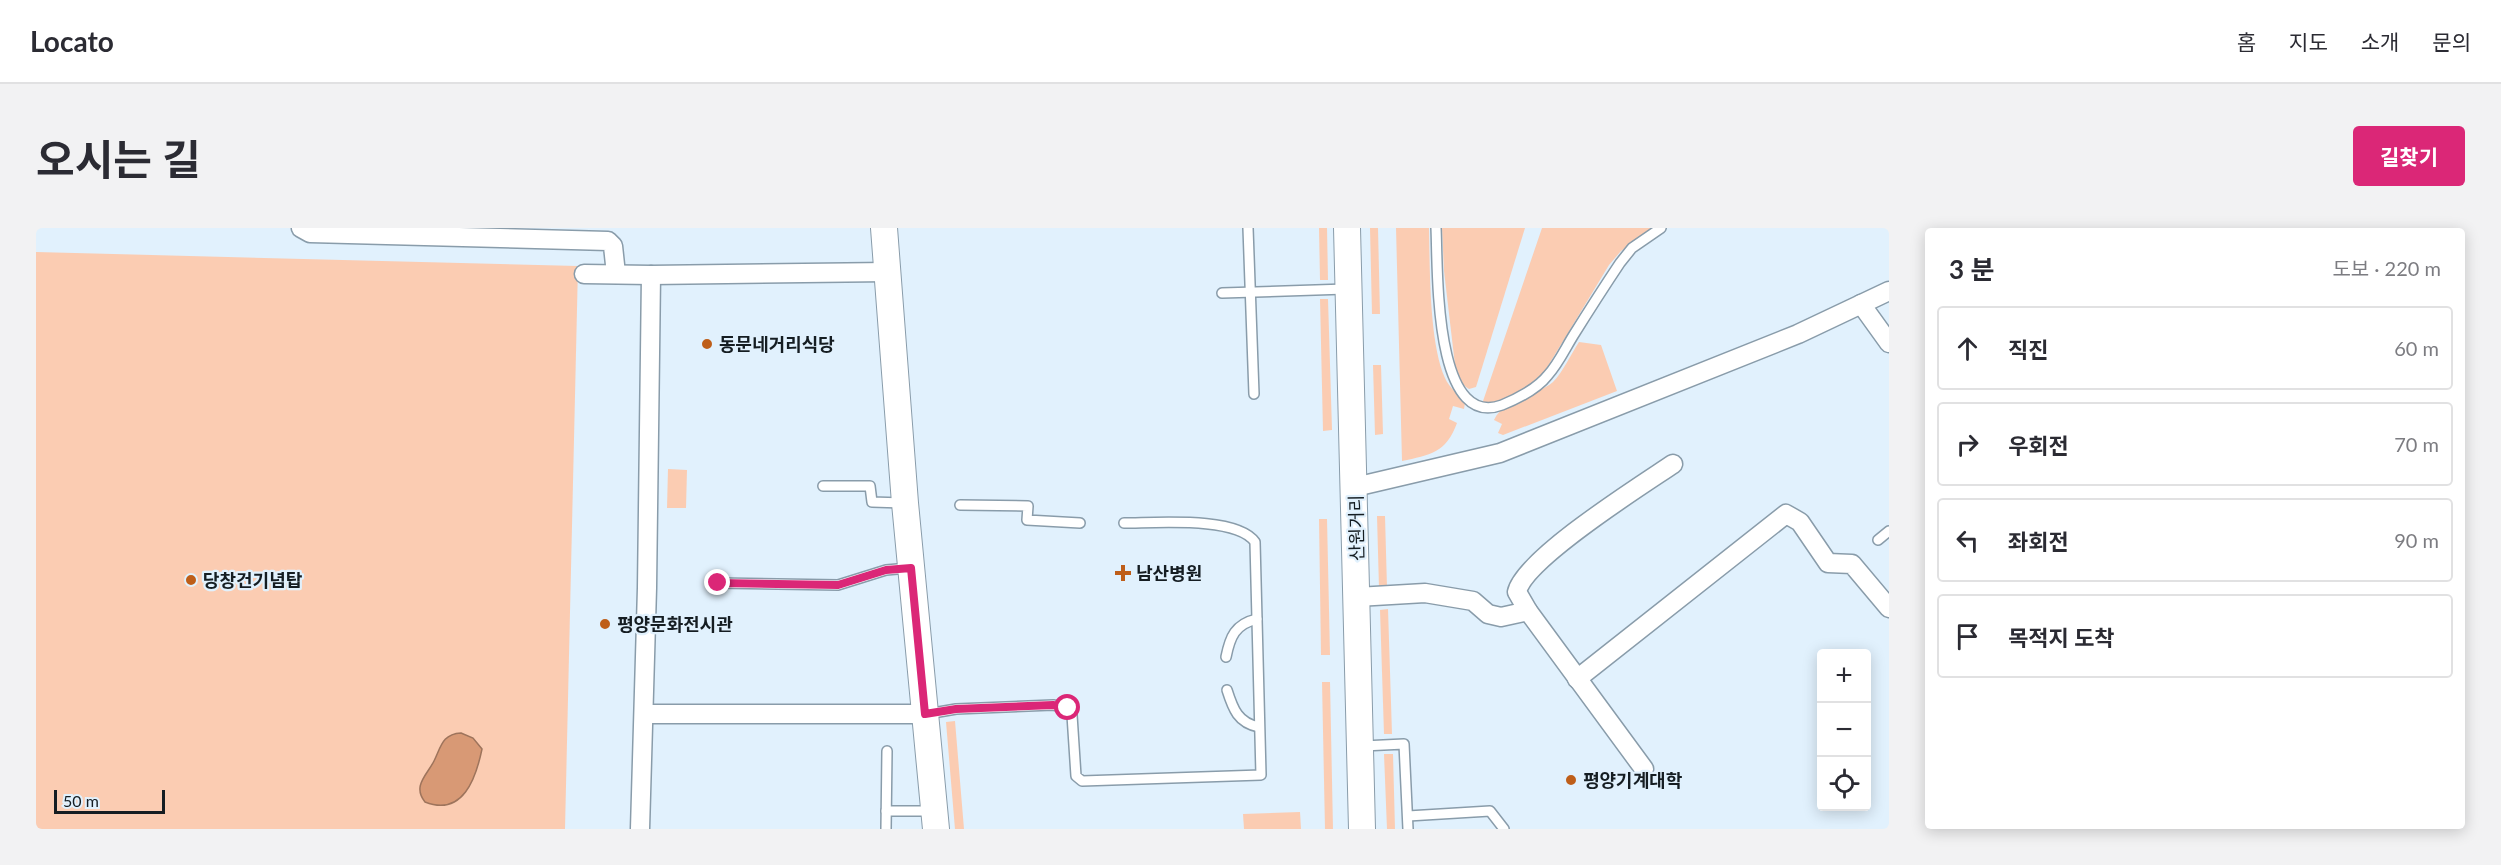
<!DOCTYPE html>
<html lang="ko">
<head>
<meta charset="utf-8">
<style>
  :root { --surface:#fff; --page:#f2f2f3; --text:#2b2b33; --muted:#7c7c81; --line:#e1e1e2; --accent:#db2777 }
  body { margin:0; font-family:Lato,"Noto Sans KR",sans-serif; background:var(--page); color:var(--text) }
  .controls { position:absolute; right:18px; bottom:18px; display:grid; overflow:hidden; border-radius:6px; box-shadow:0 3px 15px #0003 }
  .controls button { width:54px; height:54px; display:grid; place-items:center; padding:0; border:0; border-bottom:2px solid var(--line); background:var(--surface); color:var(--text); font:30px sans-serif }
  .scale { position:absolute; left:18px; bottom:15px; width:111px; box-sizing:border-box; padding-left:6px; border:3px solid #151d22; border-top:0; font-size:16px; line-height:21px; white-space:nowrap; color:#151d22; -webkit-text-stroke:4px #e1f1fd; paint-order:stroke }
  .stop { position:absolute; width:18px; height:18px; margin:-14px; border:4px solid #db2777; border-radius:50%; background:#fff }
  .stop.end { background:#db2777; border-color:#fff; box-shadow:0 2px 6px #0008 }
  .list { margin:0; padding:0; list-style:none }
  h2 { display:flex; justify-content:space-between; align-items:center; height:78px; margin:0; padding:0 24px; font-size:26px }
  h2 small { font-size:20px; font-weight:400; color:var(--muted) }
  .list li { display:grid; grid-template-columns:39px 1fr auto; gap:18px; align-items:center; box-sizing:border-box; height:84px; margin:0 12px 12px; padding:0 12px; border:2px solid var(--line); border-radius:6px }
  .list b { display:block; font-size:22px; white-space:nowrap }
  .list em { font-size:20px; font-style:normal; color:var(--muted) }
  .icon { flex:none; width:33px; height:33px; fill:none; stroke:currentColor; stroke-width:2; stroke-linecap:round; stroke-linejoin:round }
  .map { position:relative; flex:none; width:1853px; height:601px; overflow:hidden; border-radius:6px }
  header { display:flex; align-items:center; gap:36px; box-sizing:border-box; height:84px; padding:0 30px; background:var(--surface); border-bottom:2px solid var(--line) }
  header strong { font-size:28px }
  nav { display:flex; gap:33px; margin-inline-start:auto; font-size:21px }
  .intro { display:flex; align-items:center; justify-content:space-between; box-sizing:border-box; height:144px; padding:0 36px }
  h1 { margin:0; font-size:42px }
  .button { padding:15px 27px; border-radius:6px; background:var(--accent); color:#fff; font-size:21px; font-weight:700 }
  main { display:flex; gap:36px; padding:0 36px }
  aside { flex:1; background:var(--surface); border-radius:6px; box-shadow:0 3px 15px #0003 }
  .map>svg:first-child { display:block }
</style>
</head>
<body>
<header>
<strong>Locato</strong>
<nav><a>홈</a><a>지도</a><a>소개</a><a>문의</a></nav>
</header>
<div class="intro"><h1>오시는 길</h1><a class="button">길찾기</a></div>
<main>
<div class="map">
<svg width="1853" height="601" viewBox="0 0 1853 601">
  <rect width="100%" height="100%" fill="#e1f1fd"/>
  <g fill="#fbccb2">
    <path d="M1283,0H1291L1292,52H1284Z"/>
    <path d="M1334,0H1342L1344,86H1336Z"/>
    <path d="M1360,0H1393C1394,40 1393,114 1409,150C1413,160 1423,166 1429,175L1428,181L1417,178L1413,191L1421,195C1410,225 1394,227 1366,233Z"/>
    <path d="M1406,0H1489L1440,159L1433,161C1423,155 1421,148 1419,137L1408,43Z"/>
    <path d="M1506,0H1616L1585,23L1573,37L1509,143C1494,157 1468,179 1446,176Z"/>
    <path d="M0,24L542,38L529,601H0Z"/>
    <path d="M1284,71H1292L1296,202L1287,203Z"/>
    <path d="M1543,114L1565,117L1581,163L1467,207L1462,205L1466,196L1458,192C1468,171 1499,169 1517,154C1527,144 1535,126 1543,114Z"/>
    <path d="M1337,137H1345L1347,206L1339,207Z"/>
    <path d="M632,241L651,242L650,280H631Z"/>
    <path d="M1341,288H1349L1351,360H1343Z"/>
    <path d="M1283,291H1291L1294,427H1285Z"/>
    <path d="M1352,381L1356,506H1348L1344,382Z"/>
    <path d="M1286,454H1294L1297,601H1289Z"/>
    <path d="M919,493L928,601H919L910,494Z"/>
    <path d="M1348,526H1357L1359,601H1351Z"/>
    <path d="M1264,584L1265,601H1208L1207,586Z"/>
  </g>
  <path fill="#d89975" stroke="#9e745c" stroke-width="1.5" d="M425,505L437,510L446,521C440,550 427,589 389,574C376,558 391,547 398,533C405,519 406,506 425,505Z"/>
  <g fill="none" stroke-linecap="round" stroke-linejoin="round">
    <g stroke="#899caa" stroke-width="12">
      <g id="lane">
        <path d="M1212,0L1218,166"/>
        <path d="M1400,0C1402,39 1397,203 1466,177C1481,171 1502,160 1512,147C1522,136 1529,121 1537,108C1552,84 1568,59 1584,35L1596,20L1625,0"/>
        <path d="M1186,65L1310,61"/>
        <path d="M787,258H834L836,274L867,275"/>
        <path d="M924,277L992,278L991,292L1044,295"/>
        <path d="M1842,312L1853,303"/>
        <path d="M682,355L802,357L850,342L873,340"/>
        <path d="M1190,429C1194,409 1199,396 1221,391"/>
        <path d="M1191,462C1197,481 1202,495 1223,499"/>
        <path d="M891,486L920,481L1017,477L1032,480L1036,487L1040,548L1046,553L1225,547L1219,314C1201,288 1119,295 1088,295"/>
        <path d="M1327,518L1368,516L1372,601"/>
        <path d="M850,583H896"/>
        <path d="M1372,588L1454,583L1468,601"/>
        <path d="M850,601L851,523"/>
      </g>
    </g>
    <g stroke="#899caa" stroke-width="21">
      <g id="street">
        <path d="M265,0L274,5L572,13L577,18L580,46"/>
        <path d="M548,46L615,47L852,44"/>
        <path d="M1825,76L1853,115"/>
        <path d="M1319,259L1464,225L1762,106L1853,63"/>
        <path d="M1321,369L1389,365L1437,373L1452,386L1465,389L1492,383"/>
        <path d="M1541,451L1750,286L1764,294L1792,335L1816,336L1853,380"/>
        <path d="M608,486H889"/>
        <path d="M1608,541L1492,383L1481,364C1488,331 1606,257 1637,236"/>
        <path d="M604,601L611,360L615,47"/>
      </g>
    </g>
    <g stroke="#899caa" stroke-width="28">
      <g id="secondary">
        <path d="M848,0L869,275L900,601"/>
        <path d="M1311,0L1326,601"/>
      </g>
    </g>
    <use href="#lane" stroke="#fff" stroke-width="9"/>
    <use href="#street" stroke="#fff" stroke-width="18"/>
    <use href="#secondary" stroke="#fff" stroke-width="26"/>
  </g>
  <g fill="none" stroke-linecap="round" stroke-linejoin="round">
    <path stroke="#db2777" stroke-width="8" d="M682,355L802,357L850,342L875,340L889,486L920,481L1017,477L1032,480"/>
  </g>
  <g fill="#be5e19" stroke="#e1f1fd" stroke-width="2">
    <circle cx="671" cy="116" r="6"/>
    <path d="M1084 336h6v6h6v6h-6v6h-6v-6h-6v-6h6z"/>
    <circle cx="155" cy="352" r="6"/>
    <circle cx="569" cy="396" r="6"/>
    <circle cx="1535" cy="552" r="6"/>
  </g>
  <g text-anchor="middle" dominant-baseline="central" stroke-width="4.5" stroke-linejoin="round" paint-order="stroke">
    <g font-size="18" font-weight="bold" fill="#151d22" stroke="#e1f1fd" text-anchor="start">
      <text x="683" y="116">동문네거리식당</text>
      <text x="1100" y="345">남산병원</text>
      <text x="167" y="352">당창건기념탑</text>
      <text x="581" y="396">평양문화전시관</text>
      <text x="1547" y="552">평양기계대학</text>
    </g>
    <g font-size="18" fill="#151d22" stroke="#e1f1fd">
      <text transform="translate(1320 300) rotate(-91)">산원거리</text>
    </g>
  </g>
</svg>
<div class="controls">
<button>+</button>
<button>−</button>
<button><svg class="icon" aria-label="locate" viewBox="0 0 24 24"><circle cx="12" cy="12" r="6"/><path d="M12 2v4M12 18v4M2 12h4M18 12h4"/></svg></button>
</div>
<div class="scale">50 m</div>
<div class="stop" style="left:1032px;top:480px"></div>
<div class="stop end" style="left:682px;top:355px"></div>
</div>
<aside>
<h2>3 분<small>도보 · 220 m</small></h2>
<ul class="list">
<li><svg class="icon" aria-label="ahead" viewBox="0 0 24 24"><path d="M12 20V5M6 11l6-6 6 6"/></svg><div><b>직진</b></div><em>60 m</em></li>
<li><svg class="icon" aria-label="right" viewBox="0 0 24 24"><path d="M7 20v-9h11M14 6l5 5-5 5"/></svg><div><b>우회전</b></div><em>70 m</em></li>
<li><svg class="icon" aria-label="left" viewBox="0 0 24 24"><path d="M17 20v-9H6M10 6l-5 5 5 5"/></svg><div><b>좌회전</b></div><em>90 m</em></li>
<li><svg class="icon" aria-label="arrive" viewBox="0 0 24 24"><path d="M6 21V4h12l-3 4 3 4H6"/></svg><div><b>목적지 도착</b></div></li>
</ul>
</aside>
</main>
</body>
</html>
